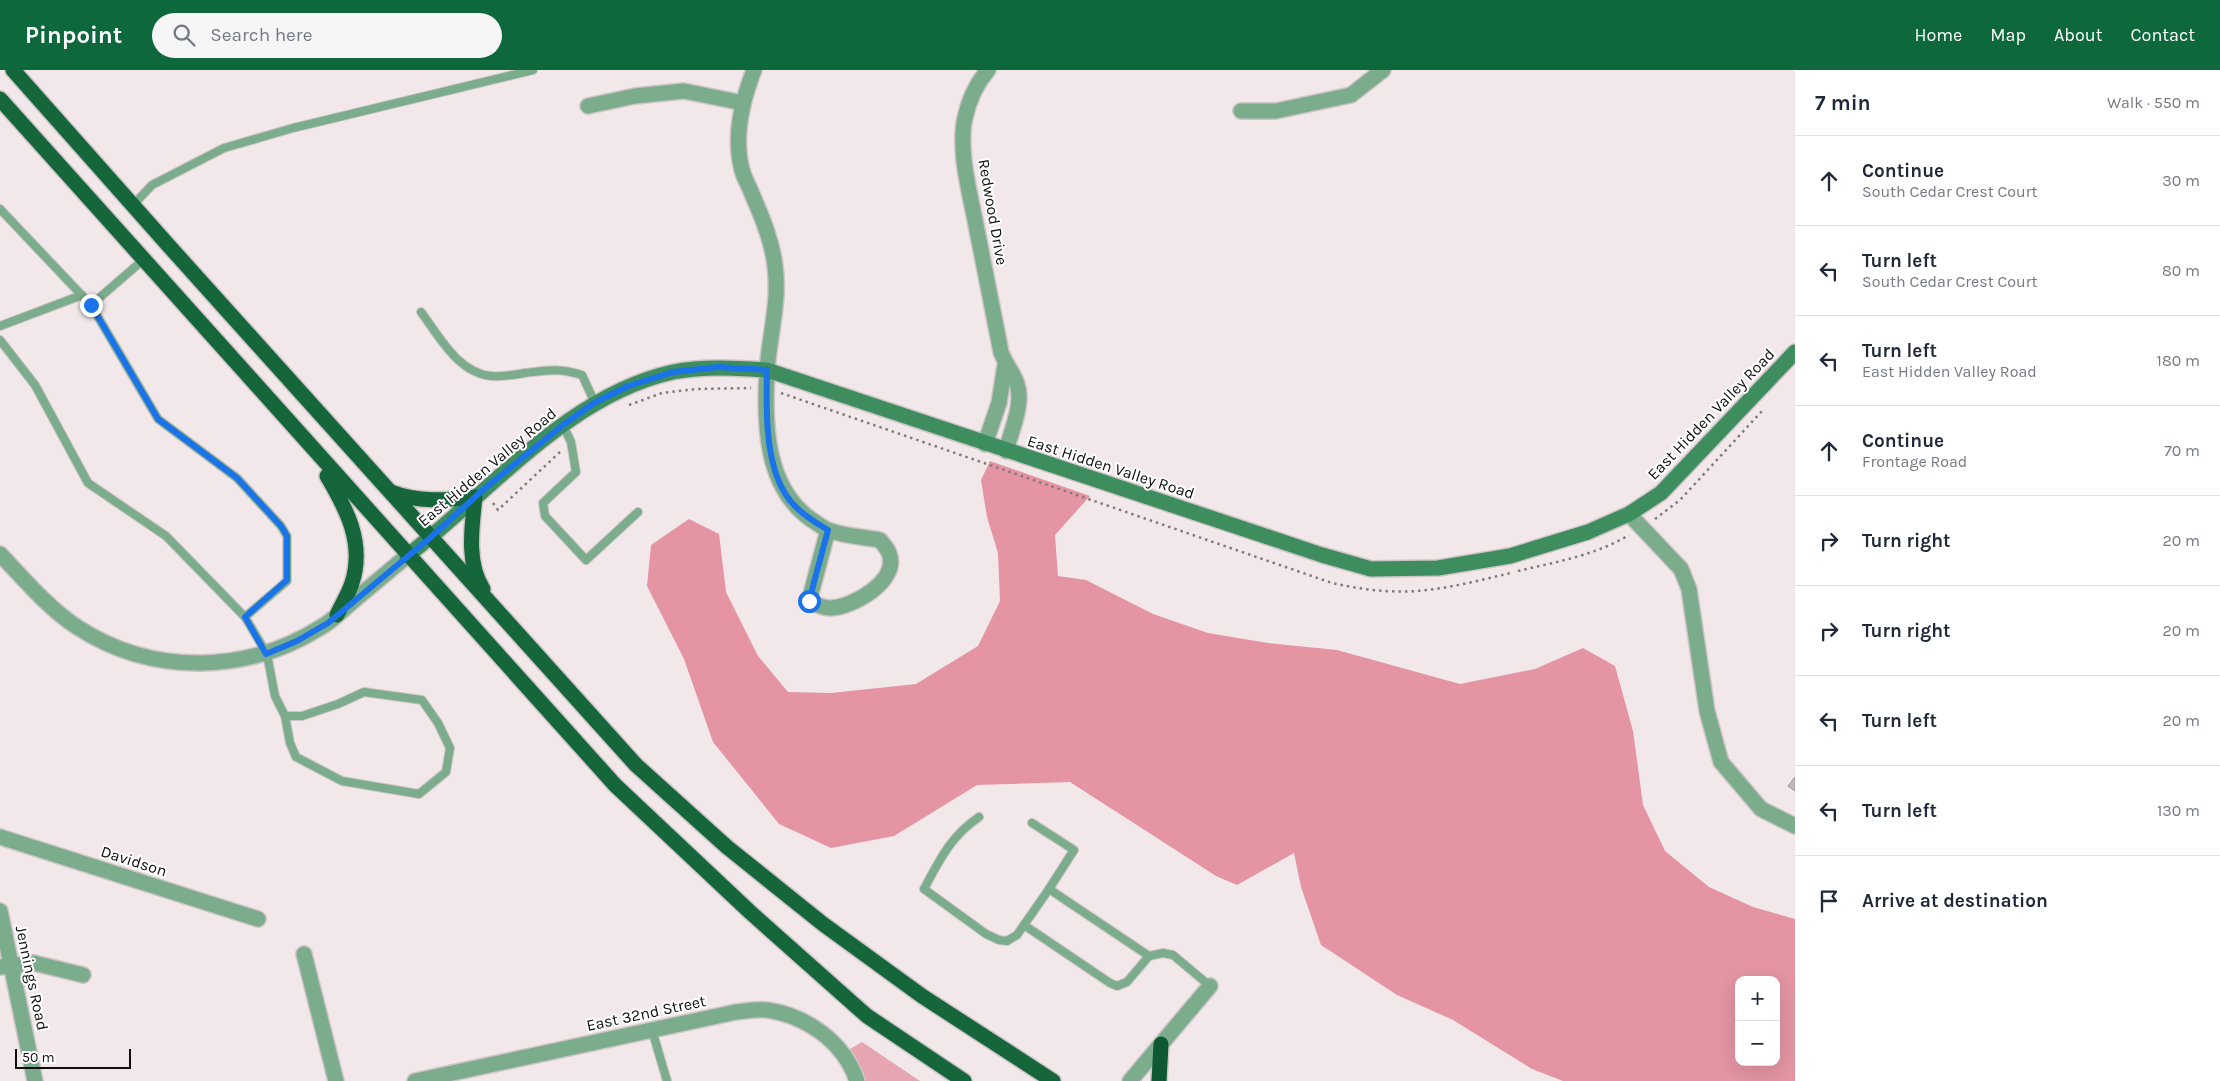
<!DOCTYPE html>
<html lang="en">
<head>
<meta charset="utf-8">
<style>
  :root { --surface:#fff; --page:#f6f6f7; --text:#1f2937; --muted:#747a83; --line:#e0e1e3; --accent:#0d683c }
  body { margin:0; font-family:Karla,sans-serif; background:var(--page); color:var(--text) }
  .controls { position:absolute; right:15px; bottom:15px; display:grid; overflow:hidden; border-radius:10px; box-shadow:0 5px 20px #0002 }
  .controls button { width:45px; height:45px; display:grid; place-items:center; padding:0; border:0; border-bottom:1px solid var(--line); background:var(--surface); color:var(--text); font:25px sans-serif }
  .scale { position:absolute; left:15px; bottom:12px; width:116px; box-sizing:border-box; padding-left:5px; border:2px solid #100d0e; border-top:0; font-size:14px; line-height:18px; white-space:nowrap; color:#100d0e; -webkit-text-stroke:4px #fff; paint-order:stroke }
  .stop { position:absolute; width:15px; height:15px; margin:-11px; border:4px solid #1a73e8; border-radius:50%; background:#fff }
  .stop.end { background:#1a73e8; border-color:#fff; box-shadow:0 1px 5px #0008 }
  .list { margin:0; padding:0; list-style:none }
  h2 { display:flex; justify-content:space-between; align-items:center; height:65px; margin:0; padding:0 20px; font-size:21px }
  h2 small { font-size:16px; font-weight:400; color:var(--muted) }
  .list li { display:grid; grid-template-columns:32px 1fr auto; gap:15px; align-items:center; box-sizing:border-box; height:90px; padding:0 20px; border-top:1px solid var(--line) }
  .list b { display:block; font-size:19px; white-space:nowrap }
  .list p { margin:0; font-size:16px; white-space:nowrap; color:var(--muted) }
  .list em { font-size:16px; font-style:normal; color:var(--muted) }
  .icon { flex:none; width:28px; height:28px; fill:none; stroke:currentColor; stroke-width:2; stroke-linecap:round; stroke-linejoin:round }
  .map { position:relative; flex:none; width:1795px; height:1011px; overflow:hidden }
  header { display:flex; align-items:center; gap:30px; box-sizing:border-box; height:70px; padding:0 25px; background:var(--accent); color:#fff }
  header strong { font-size:24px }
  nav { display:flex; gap:28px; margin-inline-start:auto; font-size:18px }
  .search { width:350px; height:45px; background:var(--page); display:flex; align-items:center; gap:12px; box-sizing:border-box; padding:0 18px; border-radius:28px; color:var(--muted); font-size:19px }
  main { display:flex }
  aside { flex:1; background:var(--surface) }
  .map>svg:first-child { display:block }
</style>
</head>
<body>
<header>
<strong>Pinpoint</strong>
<div class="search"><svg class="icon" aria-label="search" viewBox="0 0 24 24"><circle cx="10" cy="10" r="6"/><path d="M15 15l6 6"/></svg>Search here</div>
<nav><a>Home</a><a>Map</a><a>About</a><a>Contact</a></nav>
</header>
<main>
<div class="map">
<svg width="1795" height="1011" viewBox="0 0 1795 1011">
  <rect width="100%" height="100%" fill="#f2e8ea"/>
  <path fill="#e5a6b1" d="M862,972L920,1011H857L843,983Z"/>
  <path fill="#e494a3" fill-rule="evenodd" d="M990,391L1090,426L1055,465L1058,506L1086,510L1153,544L1208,563L1268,573L1337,580L1460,614L1535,599L1583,578L1615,596L1633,661L1643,735L1665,781L1709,817L1753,837L1795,849V1011H1563L1532,999L1453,950L1397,925L1321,875L1301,817L1294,783L1237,815L1216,806L1070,712L977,715L894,766L831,778L779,754L713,672L684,589L647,516L651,475L689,449L719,464L726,522L758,586L788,622L831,623L916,614L978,576L1000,531L998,483L987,447L981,410ZM1739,910H1776V992H1739Z"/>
  <path fill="#c1b8ba" stroke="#a19899" d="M1795,707V721L1788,716Z"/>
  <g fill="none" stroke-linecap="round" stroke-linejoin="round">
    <g stroke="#cec5c7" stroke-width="10">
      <g id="service">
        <path d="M133,135L152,115L224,78L293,58L533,0"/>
        <path d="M0,139L91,235L143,190"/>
        <path d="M91,235L158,349L237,408L281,456L287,466V511L245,547L267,584L275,626L285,646L290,673L296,687L342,711L419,724L446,702L450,678L438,653L422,630L364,622L338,634L302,646H285"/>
        <path d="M421,242C439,266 458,303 491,306C502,307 514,305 525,303C549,300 559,298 582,305L595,333"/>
        <path d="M0,256L82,225"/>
        <path d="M0,270L35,315L88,413L166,466L245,547"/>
        <path d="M563,355L571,372L576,402L543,433L545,446L586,490L638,442"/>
        <path d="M979,747C951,766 940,789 924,819L986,864L999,870L1007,871L1017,865L1049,819L1149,886L1163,883L1173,885L1210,916"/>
        <path d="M1032,753L1074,780L1049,819"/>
        <path d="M1024,855L1110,913L1117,916L1127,912L1149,886"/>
        <path d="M652,960L667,1011"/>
      </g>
    </g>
    <g stroke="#cec5c7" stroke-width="18">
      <g id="minor">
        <path d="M754,0C742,31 733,66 742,100C744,108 749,116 752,124C762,147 772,171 775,196C780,232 769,266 767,302C764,353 765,418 812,450C817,453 823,458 828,460C843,466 864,467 880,470C883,474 887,478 889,483C900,510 854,537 831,538C823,538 816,535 809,531L828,460"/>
        <path d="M988,0C976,14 969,29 965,48C958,78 969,120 975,150C984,194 992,238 1001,282C1005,294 1013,302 1017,314C1024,334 1011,361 1006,381"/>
        <path d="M588,36L635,26L684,21L743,33"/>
        <path d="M1241,41H1276L1351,25L1383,0"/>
        <path d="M985,374L999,333L1005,295"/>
        <path d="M1629,444L1681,499L1689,519L1707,641L1721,692L1761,739L1795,756"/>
        <path d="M0,484C24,509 48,538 77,557C154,607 250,604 326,554C335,548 344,539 352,532C370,517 389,501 407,486"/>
        <path d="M0,767L258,849"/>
        <path d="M0,841L35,1011"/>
        <path d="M304,884L336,1011"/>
        <path d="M0,897L34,893L83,905"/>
        <path d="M415,1011L736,942C746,941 757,939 767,940C807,946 844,972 857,1011"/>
        <path d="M1130,1011L1210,916"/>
      </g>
    </g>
    <g stroke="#cec5c7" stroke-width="18">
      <path id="secondary" d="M407,486C489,423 568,325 673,302C704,296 735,298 767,300L1322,485L1371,499L1438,498L1510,486L1588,462L1629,444L1661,423L1795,282"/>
    </g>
    <g stroke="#cec5c7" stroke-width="18">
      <g id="trunk">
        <path d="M13,0L169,176L636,695L727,777L823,854L922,926L1053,1011"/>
        <path d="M0,29L615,715L750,842L867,946L964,1011"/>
        <path d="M327,406C346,438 365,473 352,513C349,523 342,534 337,545"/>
        <path d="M391,422C419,433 446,430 475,427C472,456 466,493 483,519"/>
      </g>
    </g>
    <g stroke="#cec5c7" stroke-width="18">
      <path id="motorway" d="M1159,1011L1161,974"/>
    </g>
    <g stroke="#827b7d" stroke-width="2.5" stroke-dasharray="2.5 4" stroke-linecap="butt">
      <path d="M781,323L1332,513C1359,519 1387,523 1416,521C1448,519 1480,510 1511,503"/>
      <path d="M629,335L662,323L697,319L751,318"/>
      <path d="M493,433L498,440L561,381"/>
      <path d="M1655,449L1680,430L1762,341"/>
      <path d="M1518,501C1556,492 1596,485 1629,465"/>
    </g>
    <use href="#service" stroke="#7bac8c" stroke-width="8"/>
    <use href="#minor" stroke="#7bac8c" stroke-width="15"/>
    <use href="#secondary" stroke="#3d8d5e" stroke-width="15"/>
    <use href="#trunk" stroke="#16663c" stroke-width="15"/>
    <use href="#motorway" stroke="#0e5933" stroke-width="15"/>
  </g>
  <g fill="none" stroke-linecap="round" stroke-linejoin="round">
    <path stroke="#1a73e8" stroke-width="6" d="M91,235L158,349L237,408L281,456L287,466V510L245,547L266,584L297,571L328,553L431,467L484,419L563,355L594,333L628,316L673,302L718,297L767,300C766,341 764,404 794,435C803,445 816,453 828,460L809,531"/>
  </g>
  <g text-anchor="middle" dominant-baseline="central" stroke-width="4" stroke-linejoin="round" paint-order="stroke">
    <g font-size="16" fill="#100d0e" stroke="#fff">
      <text transform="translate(993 142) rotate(80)">Redwood Drive</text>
      <text transform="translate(1711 344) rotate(-46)">East Hidden Valley Road</text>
      <text transform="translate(487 397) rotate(-40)">East Hidden Valley Road</text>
      <text transform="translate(1111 397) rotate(18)">East Hidden Valley Road</text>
      <text transform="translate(134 791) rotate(18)">Davidson</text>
      <text transform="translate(32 908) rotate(78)">Jennings Road</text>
      <text transform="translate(646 943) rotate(-12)">East 32nd Street</text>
    </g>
  </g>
</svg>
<div class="controls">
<button>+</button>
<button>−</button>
</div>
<div class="scale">50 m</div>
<div class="stop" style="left:809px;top:531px"></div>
<div class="stop end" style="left:91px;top:235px"></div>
</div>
<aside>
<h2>7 min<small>Walk · 550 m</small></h2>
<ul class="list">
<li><svg class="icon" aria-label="ahead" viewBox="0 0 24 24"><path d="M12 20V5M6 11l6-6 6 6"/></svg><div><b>Continue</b><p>South Cedar Crest Court</p></div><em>30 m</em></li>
<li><svg class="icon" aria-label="left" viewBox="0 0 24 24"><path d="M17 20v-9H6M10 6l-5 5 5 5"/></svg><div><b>Turn left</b><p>South Cedar Crest Court</p></div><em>80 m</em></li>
<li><svg class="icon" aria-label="left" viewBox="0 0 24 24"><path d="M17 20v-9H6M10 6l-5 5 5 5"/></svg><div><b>Turn left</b><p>East Hidden Valley Road</p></div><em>180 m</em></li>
<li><svg class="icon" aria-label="ahead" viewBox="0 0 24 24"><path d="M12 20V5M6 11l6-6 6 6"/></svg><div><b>Continue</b><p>Frontage Road</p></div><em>70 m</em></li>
<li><svg class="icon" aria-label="right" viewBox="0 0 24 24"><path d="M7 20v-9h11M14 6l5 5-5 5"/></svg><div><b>Turn right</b></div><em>20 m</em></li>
<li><svg class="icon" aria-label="right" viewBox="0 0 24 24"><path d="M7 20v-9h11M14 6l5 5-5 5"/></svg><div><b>Turn right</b></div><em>20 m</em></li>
<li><svg class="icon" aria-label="left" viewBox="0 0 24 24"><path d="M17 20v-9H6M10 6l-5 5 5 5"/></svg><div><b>Turn left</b></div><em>20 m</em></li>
<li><svg class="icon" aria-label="left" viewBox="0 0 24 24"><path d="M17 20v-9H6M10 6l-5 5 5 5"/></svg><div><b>Turn left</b></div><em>130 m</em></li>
<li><svg class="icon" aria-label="arrive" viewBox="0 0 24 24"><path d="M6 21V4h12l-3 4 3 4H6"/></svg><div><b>Arrive at destination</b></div></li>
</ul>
</aside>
</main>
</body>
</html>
